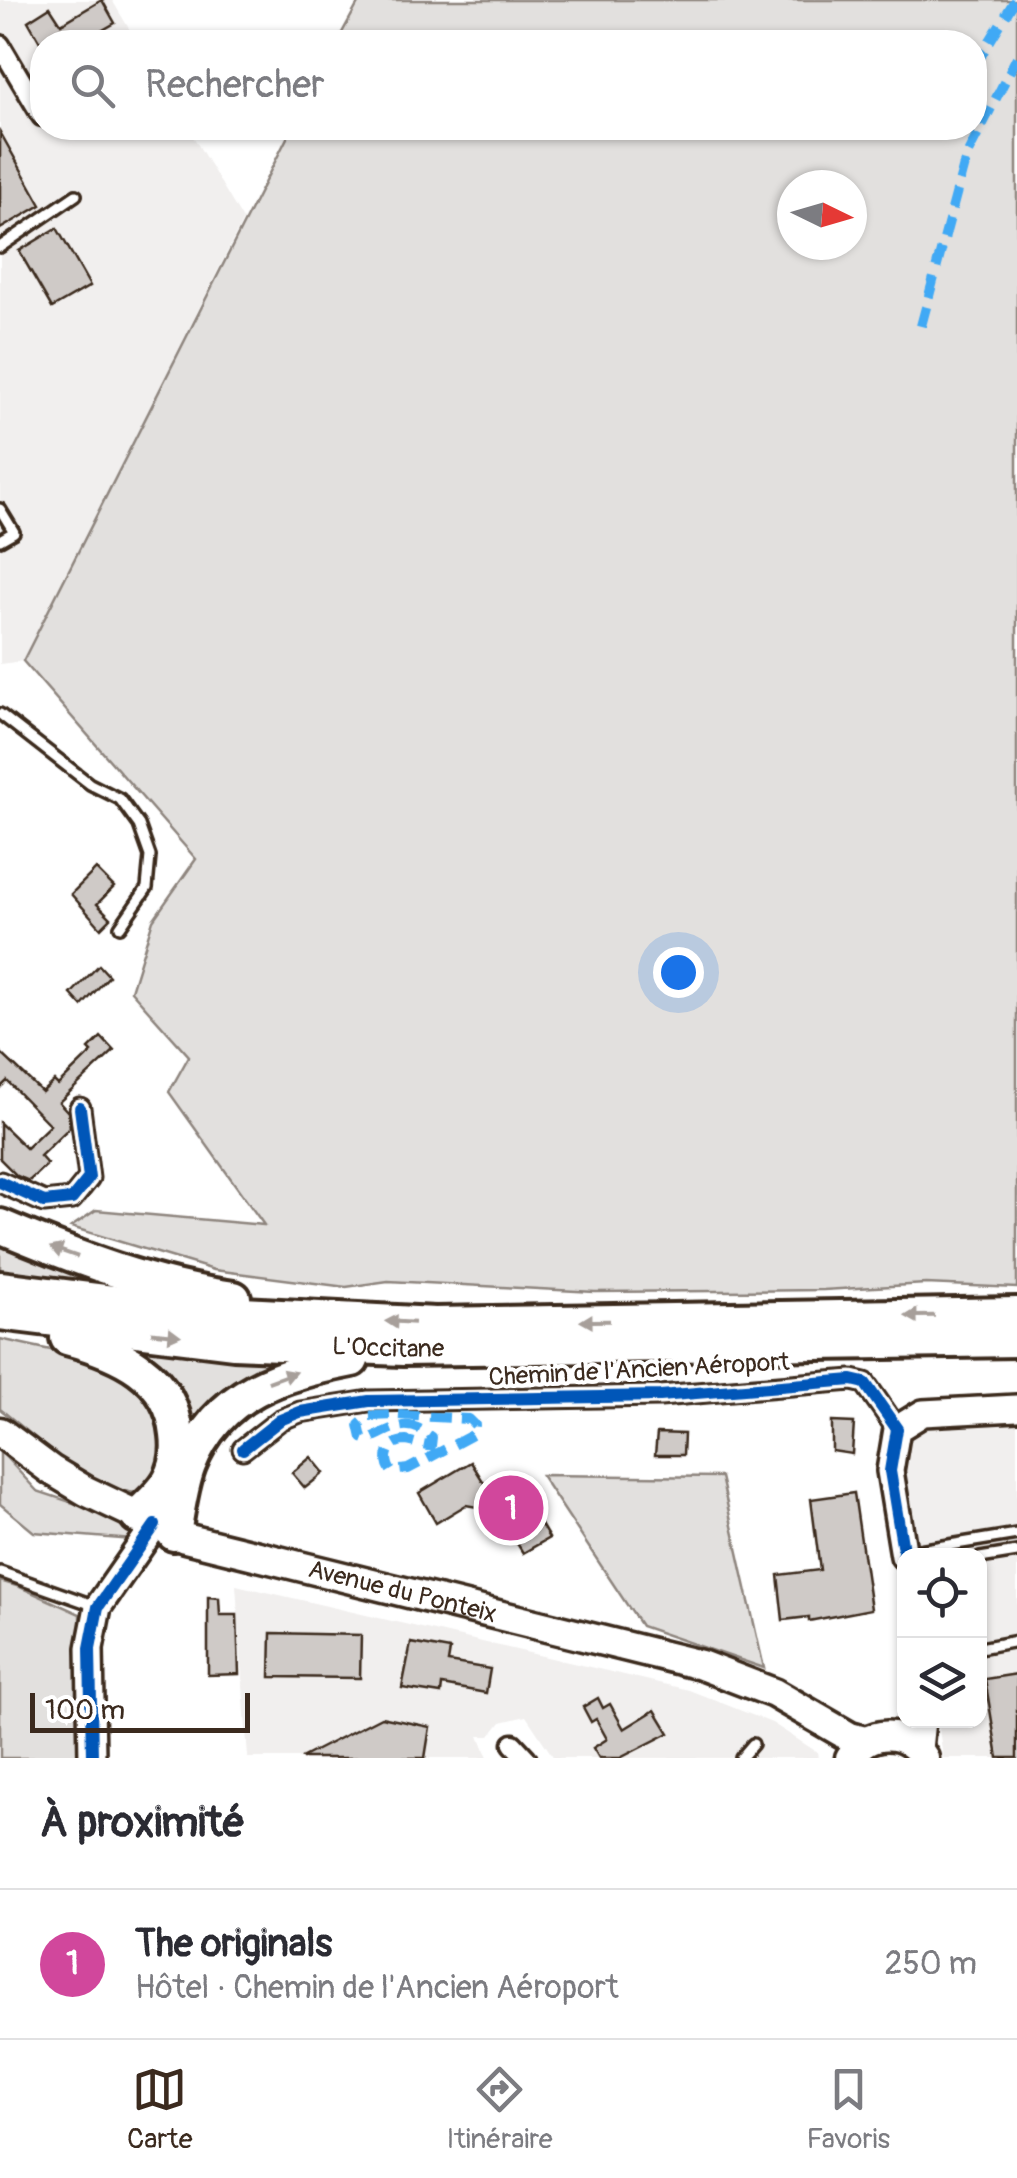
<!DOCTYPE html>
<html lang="fr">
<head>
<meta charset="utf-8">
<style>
  :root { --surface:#fff; --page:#f2f2f3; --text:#2b2b33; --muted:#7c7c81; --line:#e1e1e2; --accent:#3b2a1e }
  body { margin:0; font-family:Pangolin,sans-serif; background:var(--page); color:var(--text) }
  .controls { position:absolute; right:30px; bottom:30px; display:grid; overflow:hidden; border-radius:20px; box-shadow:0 2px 8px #0004 }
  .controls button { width:90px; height:90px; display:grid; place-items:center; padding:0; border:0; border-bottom:2px solid var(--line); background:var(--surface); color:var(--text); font:50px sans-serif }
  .compass { position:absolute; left:777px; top:170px; width:90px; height:90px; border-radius:50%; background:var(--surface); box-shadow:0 2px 8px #0004; rotate:95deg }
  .scale { position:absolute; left:30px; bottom:25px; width:220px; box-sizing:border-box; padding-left:10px; border:5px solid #3b2a1e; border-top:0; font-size:28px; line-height:35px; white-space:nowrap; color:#3b2a1e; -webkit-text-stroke:8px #fff; paint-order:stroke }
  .you { position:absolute; left:678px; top:972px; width:35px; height:35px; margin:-25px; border:8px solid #fff; border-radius:50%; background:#1a73e8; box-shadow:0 0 0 15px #1a73e833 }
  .badge { display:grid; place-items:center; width:65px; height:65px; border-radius:50%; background:var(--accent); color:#fff; font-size:32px; font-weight:700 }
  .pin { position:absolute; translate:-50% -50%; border:5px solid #fff; box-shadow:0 2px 10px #0006 }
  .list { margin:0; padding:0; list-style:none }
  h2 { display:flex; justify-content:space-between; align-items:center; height:130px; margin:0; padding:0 40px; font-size:42px }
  h2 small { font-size:32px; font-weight:400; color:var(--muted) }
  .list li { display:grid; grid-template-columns:65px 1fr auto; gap:30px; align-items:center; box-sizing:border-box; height:150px; padding:0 40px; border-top:2px solid var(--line) }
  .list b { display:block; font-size:38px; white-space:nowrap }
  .list p { margin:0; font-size:32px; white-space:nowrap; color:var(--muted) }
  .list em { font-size:32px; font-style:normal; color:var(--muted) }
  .icon { flex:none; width:55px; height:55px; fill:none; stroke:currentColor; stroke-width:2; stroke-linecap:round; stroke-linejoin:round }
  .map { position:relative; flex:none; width:1017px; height:1758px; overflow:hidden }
  .search { position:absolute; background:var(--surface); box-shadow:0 2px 8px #0004; left:30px; right:30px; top:30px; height:110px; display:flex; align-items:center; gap:25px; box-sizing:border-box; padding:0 35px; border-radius:40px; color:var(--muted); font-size:38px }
  .sheet { height:280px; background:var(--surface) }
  nav { display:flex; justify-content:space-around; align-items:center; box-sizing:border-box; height:140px; border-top:2px solid var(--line); background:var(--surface); font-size:28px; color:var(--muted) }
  nav a { display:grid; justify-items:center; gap:5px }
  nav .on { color:var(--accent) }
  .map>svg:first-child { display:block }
</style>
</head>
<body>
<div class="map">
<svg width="1017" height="1758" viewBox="0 0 1017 1758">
  <rect width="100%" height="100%" fill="#fff"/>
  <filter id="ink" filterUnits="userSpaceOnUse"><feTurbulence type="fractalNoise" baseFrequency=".01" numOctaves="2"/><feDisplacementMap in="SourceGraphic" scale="20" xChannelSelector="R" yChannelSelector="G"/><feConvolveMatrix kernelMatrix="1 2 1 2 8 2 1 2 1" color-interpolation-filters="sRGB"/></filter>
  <g filter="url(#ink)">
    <g fill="#f1efee">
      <path d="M0,0H112L137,42H42V128H188L243,220L23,661L0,664Z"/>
      <path d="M1017,1417V1758H943L938,1721L980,1720V1556L915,1555L902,1459L904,1442L910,1433L930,1421Z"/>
      <path d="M236,1585L689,1690L772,1723L817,1752L818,1758H554L526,1716L501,1722L490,1736H479L488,1758H248Z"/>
    </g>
    <g fill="#e2e0de" stroke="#8e857e" stroke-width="2.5" fill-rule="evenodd">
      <path d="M360,0H1017V1288L926,1284L823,1290L595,1292L388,1281L346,1287L214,1270L71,1227L96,1210L264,1225L169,1092L189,1056L131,991L153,920L196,859L23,661L292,128H974V42H337ZM792,185H852V245H792Z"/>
      <path d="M0,1243L182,1295L0,1271Z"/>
      <path d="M0,1339L115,1364L158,1395L170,1467L141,1494C86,1488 42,1442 0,1409Z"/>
      <path d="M112,1343L314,1361L197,1432Z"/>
      <path d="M0,1451L37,1491L137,1524L133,1540L34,1532L0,1504Z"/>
      <path d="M541,1475L721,1477L764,1668L641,1626Z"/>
      <path d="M0,1581L20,1587L80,1614L82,1758H0Z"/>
    </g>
    <g fill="#cfcac7" stroke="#3b2a1e" stroke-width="2.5">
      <path d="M102,0L115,23L82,42H40L28,21L50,7L61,24Z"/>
      <path d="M0,132L41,205L0,229Z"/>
      <path d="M57,228L90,286L52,308L19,251Z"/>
      <path d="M96,869L114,887L97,904L111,918L101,928L71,894Z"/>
      <path d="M99,965L109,976L82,1006L71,994Z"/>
      <path d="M101,1037L114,1051L59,1102L68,1112L70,1127L40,1156L47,1164L29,1181L17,1176L0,1159V1123L26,1148L50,1125L7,1081L0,1088V1052L42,1092L54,1081L58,1085L92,1052L89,1049Z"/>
      <path d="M832,1422L854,1423L852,1454L832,1451Z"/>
      <path d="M657,1433L684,1434L683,1455H655Z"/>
      <path d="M311,1457L324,1473L305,1488L292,1473Z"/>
      <path d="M471,1462L493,1497L477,1507L466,1505L436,1523L419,1493Z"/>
      <path d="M518,1486L549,1538L523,1553L499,1514L494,1517L486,1503Z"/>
      <path d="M854,1493L871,1609L809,1621V1617L783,1620L778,1575L820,1570L811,1499Z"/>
      <path d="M208,1597L219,1598L220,1615H237L239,1674L208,1675Z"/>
      <path d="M271,1633L361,1635L360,1678L270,1677Z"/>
      <path d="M411,1643L450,1650L448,1662L490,1669L486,1693L442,1685L441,1694L402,1688Z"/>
      <path d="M1017,1674V1758H998L985,1679Z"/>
      <path d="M598,1698L603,1708L610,1704L624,1729L655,1710L669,1733L620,1758H599L593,1748L607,1739L596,1719L591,1722L583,1707Z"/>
      <path d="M381,1717L430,1727L425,1758H301Z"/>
    </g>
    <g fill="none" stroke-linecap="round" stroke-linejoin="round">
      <g stroke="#3b2a1e" stroke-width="16">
        <g id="lane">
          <path d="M0,247L76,195"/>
          <path d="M0,509L14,532L0,540"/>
          <path d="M0,714L90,784L120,799L139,825L150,856L147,888L120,927"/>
          <path d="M907,1552L1017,1534"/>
          <path d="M980,1558L1017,1552"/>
          <path d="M0,1572L96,1606"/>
          <path d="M980,1648L1017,1641"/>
          <path d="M741,1758L753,1744"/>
        </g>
      </g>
      <g stroke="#3b2a1e" stroke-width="25">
        <g id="street">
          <path d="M0,45L42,116"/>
          <path d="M0,1182L44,1202L72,1199L89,1178L80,1108"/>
          <path d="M243,1449L280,1420L300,1412L369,1401L660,1396L852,1380L865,1383L897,1429"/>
          <path d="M513,1744L526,1758"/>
        </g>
      </g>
      <g stroke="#3b2a1e" stroke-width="32">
        <g id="secondary">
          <path d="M904,1556L890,1471L897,1429L923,1413L1017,1408"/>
          <path d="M919,1749L922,1720"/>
          <path d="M92,1758L90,1648L98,1607L155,1525"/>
        </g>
      </g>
      <g stroke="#3b2a1e" stroke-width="35">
        <g id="primary">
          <path id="s1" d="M0,1432L51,1470L86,1491L185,1538L701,1665L774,1693L850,1737L865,1741"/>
          <path d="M850,1758C868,1729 906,1727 924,1758"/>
        </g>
      </g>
      <g stroke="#3b2a1e" stroke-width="40">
        <g id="highway">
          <path d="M0,1226C73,1257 155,1288 234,1298"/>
          <path d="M0,1288L184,1311L435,1324L1017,1314"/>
          <path id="s2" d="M0,1313L234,1342L403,1349L1017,1340"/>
          <path d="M67,1338C119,1352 171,1374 177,1435C179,1451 177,1467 169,1481C161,1495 148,1505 137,1516"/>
          <path d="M174,1534C178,1511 181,1486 189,1465C219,1390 282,1374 352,1360"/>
        </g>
      </g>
      <use href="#lane" stroke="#fff" stroke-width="9"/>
      <use href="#street" stroke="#fff" stroke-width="18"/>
      <use href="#secondary" stroke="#fff" stroke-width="25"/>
      <use href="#primary" stroke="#fff" stroke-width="28"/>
      <use href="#highway" stroke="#fff" stroke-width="32"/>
      <g stroke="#3fa9f5" stroke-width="10" stroke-dasharray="20 10" stroke-linecap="butt">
        <path d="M974,67L1015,0"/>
        <path d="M921,326L966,157L1017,57"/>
        <path d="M399,1415L469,1419L475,1425L474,1434L408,1469L391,1471C383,1459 387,1441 406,1441C414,1442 422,1446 431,1446L432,1437C406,1416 393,1429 367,1440L362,1438L359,1425L369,1416Z"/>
      </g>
      <g stroke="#fff" stroke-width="19">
        <g id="cycleway">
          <path d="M0,1182L44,1202L72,1199L89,1178L80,1108"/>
          <path d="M243,1449L280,1420L300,1412L369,1401L660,1396L852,1380L865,1383L897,1429L890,1471L904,1556"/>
          <path d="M92,1758L90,1648L98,1607L155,1525"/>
        </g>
      </g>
      <use href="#cycleway" stroke="#0057b8" stroke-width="12"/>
    </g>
    <defs><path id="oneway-solid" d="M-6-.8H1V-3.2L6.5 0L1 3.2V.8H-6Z" transform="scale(2.5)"/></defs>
    <g fill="#a79f9a">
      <use href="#oneway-solid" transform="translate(64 1252) rotate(-161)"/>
      <use href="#oneway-solid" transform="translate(920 1316) rotate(179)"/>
      <use href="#oneway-solid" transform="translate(595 1321) rotate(179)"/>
      <use href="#oneway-solid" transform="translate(400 1322) rotate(-177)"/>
      <use href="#oneway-solid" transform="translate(166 1334) rotate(6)"/>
      <use href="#oneway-solid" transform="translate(282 1377) rotate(-20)"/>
    </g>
  </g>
  <g text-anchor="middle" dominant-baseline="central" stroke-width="8" stroke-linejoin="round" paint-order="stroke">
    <g font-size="25" fill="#3b2a1e" stroke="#fff">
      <text stroke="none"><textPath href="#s2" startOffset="390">L'Occitane</textPath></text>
      <text transform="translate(639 1370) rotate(-3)">Chemin de l'Ancien Aéroport</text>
      <text stroke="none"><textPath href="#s1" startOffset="438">Avenue du Ponteix</textPath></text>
    </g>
  </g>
</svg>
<div class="controls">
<button><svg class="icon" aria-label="locate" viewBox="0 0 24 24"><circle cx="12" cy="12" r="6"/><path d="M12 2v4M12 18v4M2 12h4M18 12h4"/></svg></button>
<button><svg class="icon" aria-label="layers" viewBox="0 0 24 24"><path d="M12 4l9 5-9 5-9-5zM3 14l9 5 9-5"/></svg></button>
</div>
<svg class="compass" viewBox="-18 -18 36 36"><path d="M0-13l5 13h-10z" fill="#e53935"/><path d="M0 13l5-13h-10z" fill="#7c7c81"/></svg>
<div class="scale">100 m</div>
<div class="you"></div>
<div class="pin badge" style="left:511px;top:1508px;background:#d1479c">1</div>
<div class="search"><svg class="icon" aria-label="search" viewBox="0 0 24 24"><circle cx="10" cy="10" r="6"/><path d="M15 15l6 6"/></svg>Rechercher</div>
</div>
<section class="sheet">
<h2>À proximité<small></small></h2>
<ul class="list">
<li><span class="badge" style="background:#d1479c">1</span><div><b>The originals</b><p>Hôtel · Chemin de l'Ancien Aéroport</p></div><em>250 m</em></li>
</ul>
</section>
<nav>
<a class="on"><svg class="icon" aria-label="map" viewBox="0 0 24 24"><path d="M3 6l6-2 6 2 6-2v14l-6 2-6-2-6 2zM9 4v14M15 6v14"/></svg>Carte</a>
<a><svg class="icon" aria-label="directions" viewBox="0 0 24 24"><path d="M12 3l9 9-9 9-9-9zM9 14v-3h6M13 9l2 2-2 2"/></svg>Itinéraire</a>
<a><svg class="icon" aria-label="saved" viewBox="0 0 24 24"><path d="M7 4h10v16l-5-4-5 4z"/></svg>Favoris</a>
</nav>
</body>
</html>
